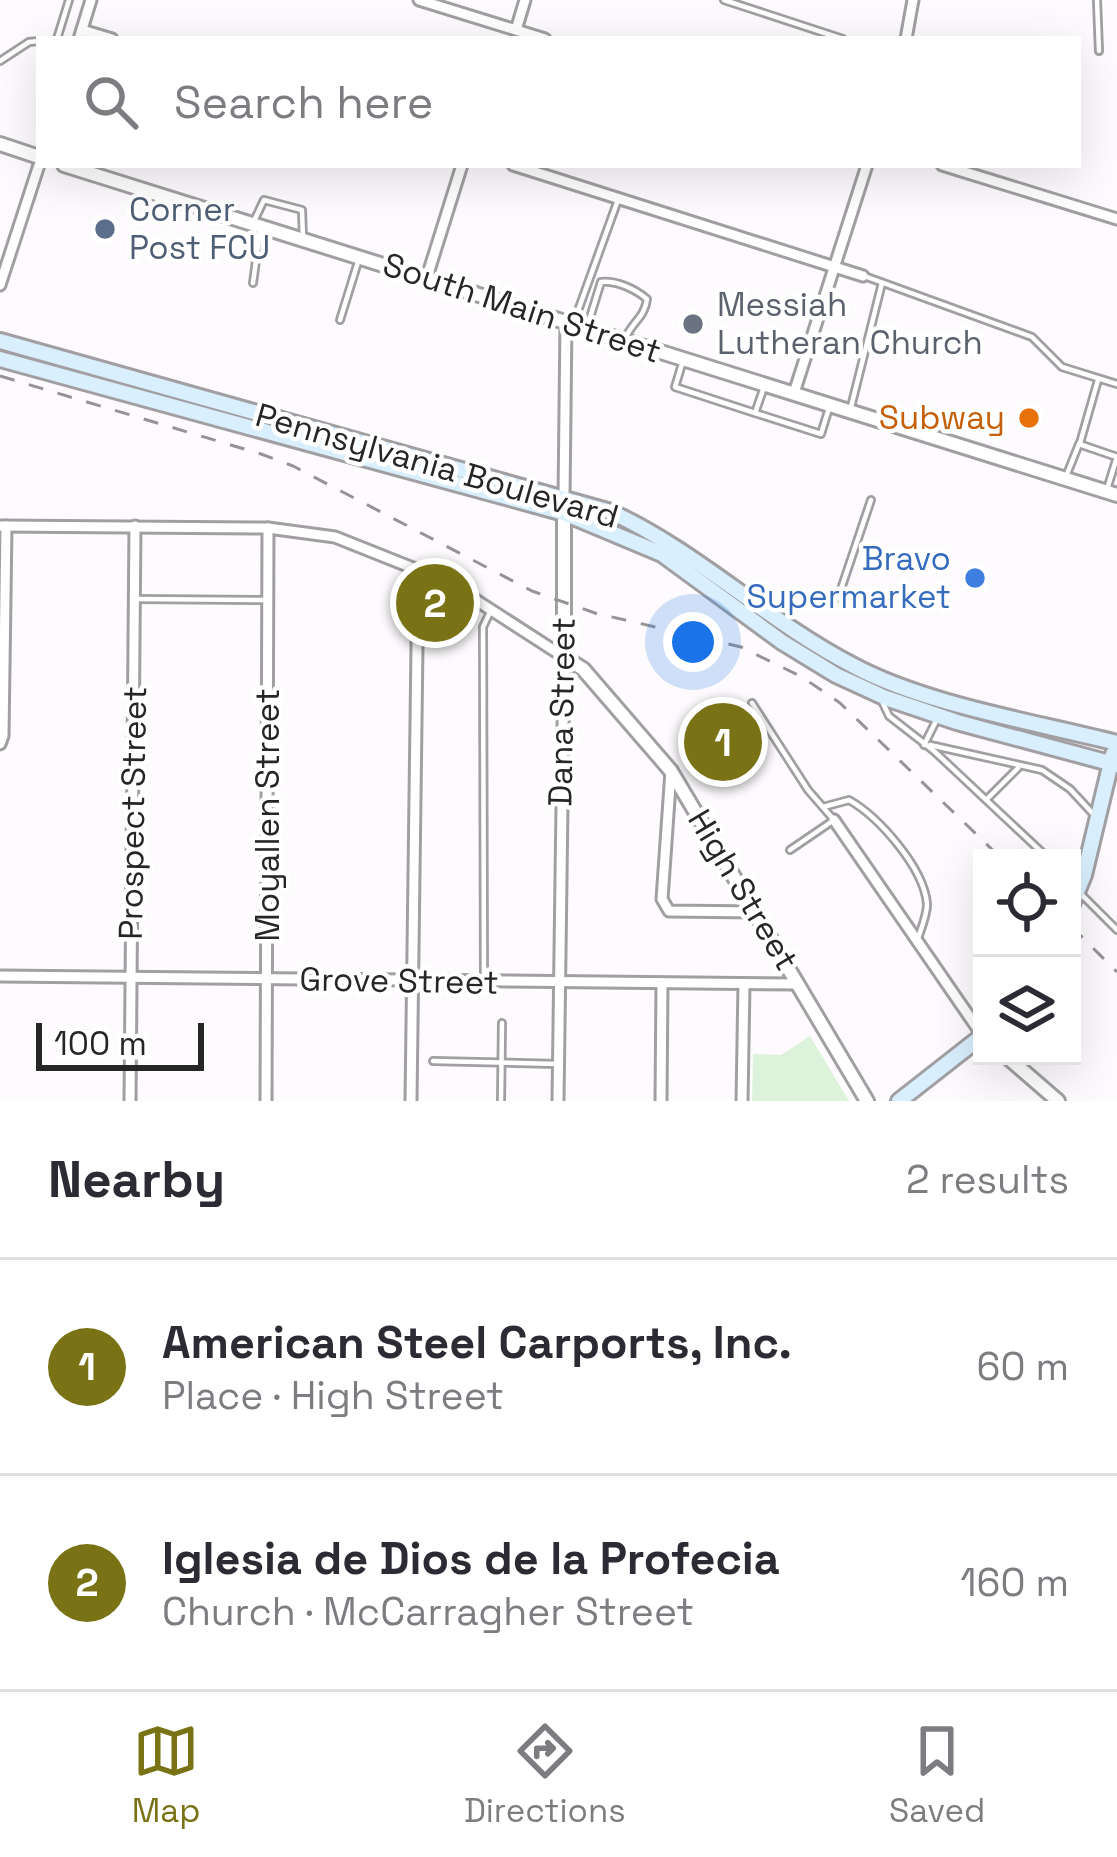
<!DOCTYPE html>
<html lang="en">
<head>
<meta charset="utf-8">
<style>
  :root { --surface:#fff; --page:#f2f2f3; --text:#2b2b33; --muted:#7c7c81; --line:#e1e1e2; --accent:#7a7316 }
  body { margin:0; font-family:"Space Grotesk",sans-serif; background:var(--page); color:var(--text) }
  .controls { position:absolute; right:36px; bottom:36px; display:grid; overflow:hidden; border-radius:0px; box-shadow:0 12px 48px #0002 }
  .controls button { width:108px; height:108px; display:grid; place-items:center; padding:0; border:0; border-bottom:3px solid var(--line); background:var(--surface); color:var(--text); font:60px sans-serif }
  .scale { position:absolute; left:36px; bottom:30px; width:168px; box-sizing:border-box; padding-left:12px; border:6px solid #272627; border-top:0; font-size:33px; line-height:42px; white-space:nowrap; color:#272627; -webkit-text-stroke:9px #fff; paint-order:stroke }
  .you { position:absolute; left:693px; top:642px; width:42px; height:42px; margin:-30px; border:9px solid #fff; border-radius:50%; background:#1a73e8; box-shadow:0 0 0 18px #1a73e833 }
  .badge { display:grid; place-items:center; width:78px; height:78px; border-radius:50%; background:var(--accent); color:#fff; font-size:39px; font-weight:700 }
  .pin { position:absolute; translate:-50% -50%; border:6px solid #fff; box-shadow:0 3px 12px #0006 }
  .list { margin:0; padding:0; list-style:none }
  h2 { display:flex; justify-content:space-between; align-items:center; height:156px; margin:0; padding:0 48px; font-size:51px }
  h2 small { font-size:39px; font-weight:400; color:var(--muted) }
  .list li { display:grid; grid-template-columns:78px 1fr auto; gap:36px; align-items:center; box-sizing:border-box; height:216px; padding:0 48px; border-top:3px solid var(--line) }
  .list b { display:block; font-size:45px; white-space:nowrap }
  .list p { margin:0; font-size:39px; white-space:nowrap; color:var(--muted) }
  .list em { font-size:39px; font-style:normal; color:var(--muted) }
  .icon { flex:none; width:66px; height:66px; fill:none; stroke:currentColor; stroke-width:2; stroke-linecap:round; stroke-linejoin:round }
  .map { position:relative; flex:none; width:1117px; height:1101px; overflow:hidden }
  .search { position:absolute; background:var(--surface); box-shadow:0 12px 48px #0002; left:36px; right:36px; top:36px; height:132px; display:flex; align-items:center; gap:30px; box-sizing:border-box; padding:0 42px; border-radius:0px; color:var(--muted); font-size:45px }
  .sheet { height:588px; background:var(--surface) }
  nav { display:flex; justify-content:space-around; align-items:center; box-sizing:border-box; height:168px; border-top:3px solid var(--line); background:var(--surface); font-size:33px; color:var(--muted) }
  nav a { display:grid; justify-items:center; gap:6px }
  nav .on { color:var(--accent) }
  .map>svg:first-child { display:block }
</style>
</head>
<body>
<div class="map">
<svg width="1117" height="1101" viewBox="0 0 1117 1101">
  <rect width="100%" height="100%" fill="#fdfbfd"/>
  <path fill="#ddf2da" d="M810,1036L849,1101H752L753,1054L781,1055Z"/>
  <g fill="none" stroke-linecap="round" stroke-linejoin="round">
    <g stroke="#a19fa2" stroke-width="10">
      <g id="service">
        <path d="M724,0L843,39"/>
        <path d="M1097,0L1099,51"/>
        <path d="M57,39L69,0"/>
        <path d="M0,61L29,42L39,41"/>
        <path d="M253,223L264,200L302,210L303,239"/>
        <path d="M867,277L1032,337L1062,367L1117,384"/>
        <path d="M253,283L260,231"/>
        <path d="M575,319L618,200"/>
        <path d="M340,320L358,262"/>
        <path d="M588,324L601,282C616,280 635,289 647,299C645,316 634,321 627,335"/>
        <path d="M682,364L675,387L755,413"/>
        <path d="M763,390L755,413L821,434L829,408"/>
        <path d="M850,411L882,283"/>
        <path d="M1080,443L1098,380"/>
        <path d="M1067,474L1079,444L1117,457L1108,486"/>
        <path d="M838,598L871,500"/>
        <path d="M136,599L269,600"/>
        <path d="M882,701L889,716L934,751L1048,858"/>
        <path d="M752,703L808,790L834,820L790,850"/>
        <path d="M924,745L938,717"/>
        <path d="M930,745L1042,770L1070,789L1095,816"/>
        <path d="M988,798L1018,768"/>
        <path d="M823,807L849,800C879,817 924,868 927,904C927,916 921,929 917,941"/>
        <path d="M1082,895L1117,930"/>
        <path d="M484,980L483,627L491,610"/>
        <path d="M433,1061L558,1064"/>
        <path d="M501,1101L502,1023"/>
      </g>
    </g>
    <g stroke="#a19fa2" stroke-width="15">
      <g id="minor">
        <path d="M419,0L545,39"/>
        <path d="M82,30L112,39"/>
        <path d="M516,30L525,0"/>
        <path d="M79,39L91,0"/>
        <path d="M906,39L913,0"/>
        <path d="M513,165L863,276"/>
        <path d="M942,165L1117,219"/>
        <path d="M427,277L462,165"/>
        <path d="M0,285L39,165"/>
        <path d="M794,393L867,165"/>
        <path d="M564,497L566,322"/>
        <path d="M0,526L268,528L335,537L448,582L564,657L558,1101"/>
        <path d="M0,744L3,736L6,526"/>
        <path d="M671,771L662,899L669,911L758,912"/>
        <path d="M834,820L982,1035"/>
        <path d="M0,976L799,984"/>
        <path d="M130,1101L135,526"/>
        <path d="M266,1101L268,528"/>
        <path d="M411,1101L418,570"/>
        <path d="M661,1101L662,983"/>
        <path d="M742,1101L744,984"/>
      </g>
    </g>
    <g stroke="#a19fa2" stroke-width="18">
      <g id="tertiary">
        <path d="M0,144L39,157"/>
        <path d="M64,165L1117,495"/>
        <path d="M564,504V657L583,669L671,771L867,1101"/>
        <path d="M1006,1056L1058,1101"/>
      </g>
    </g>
    <g stroke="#a19fa2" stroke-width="20">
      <g id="secondary">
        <path d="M0,341L611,512C698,552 767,621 852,665C926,705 1035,722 1117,743"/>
        <path d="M0,359L564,513L662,554L782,642L836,675L886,698L957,722L1117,765"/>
        <path d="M1072,904L1084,875L1113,754"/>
        <path d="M899,1101L982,1036"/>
      </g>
    </g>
    <use href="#service" stroke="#fff" stroke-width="4.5"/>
    <use href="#minor" stroke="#fff" stroke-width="9"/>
    <use href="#tertiary" stroke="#fff" stroke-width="12"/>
    <use href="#secondary" stroke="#d9effe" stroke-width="14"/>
    <g stroke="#959395" stroke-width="3" stroke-dasharray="15 15" stroke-linecap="butt">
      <path d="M0,376L261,454L293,466L532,591L595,613L741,647L802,677L840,703L1001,858"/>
      <path d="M1072,927L1117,972"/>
    </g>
  </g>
  <circle fill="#5c6f8a" stroke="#fff" stroke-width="4.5" cx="105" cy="229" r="12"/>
  <circle fill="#6b7280" stroke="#fff" stroke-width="4.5" cx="693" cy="324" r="12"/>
  <circle fill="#e8710a" stroke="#fff" stroke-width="4.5" cx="1029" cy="418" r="12"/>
  <circle fill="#3f7fe0" stroke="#fff" stroke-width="4.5" cx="975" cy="578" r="12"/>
  <g text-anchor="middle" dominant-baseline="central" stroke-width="9" stroke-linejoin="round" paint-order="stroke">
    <g font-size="33" fill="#4e5e75" stroke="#fff" text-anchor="start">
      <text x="129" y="210">Corner<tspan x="129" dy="38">Post FCU</tspan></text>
    </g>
    <g font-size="33" fill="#5b616d" stroke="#fff" text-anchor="start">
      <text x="717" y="305">Messiah<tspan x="717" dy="38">Lutheran Church</tspan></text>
    </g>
    <g font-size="33" fill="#272627" stroke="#fff">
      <text transform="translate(522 308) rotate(18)">South Main Street</text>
      <text transform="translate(437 466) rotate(16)">Pennsylvania Boulevard</text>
      <text transform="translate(562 712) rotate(-89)">Dana Street</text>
      <text transform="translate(133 813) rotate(-89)">Prospect Street</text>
      <text transform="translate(268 815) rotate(-90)">Moyallen Street</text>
      <text transform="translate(743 890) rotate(59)">High Street</text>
      <text transform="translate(399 981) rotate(1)">Grove Street</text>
    </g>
    <g font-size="33" fill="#c56008" stroke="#fff" text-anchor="end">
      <text x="1005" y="418">Subway</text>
    </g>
    <g font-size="33" fill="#366cbe" stroke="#fff" text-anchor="end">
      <text x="951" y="559">Bravo<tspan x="951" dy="38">Supermarket</tspan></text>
    </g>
  </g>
</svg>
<div class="controls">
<button><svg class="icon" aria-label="locate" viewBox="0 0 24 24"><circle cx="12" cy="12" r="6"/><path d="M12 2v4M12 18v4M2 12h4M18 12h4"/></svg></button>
<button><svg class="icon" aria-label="layers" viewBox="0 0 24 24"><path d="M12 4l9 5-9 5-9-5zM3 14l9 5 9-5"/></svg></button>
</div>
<div class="scale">100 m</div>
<div class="you"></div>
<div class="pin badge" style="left:723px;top:742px">1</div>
<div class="pin badge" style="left:435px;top:603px">2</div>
<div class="search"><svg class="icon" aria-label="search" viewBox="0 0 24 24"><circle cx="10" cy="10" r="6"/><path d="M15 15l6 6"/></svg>Search here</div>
</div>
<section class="sheet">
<h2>Nearby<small>2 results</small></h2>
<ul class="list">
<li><span class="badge">1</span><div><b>American Steel Carports, Inc.</b><p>Place · High Street</p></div><em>60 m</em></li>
<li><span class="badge">2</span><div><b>Iglesia de Dios de la Profecia</b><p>Church · McCarragher Street</p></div><em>160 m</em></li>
</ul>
</section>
<nav>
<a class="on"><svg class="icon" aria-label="map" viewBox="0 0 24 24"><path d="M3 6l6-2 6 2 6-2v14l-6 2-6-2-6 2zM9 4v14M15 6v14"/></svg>Map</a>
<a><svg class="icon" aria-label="directions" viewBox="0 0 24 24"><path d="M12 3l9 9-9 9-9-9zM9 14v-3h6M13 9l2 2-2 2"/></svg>Directions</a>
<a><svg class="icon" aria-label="saved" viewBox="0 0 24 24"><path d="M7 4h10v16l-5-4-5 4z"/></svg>Saved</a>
</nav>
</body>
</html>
